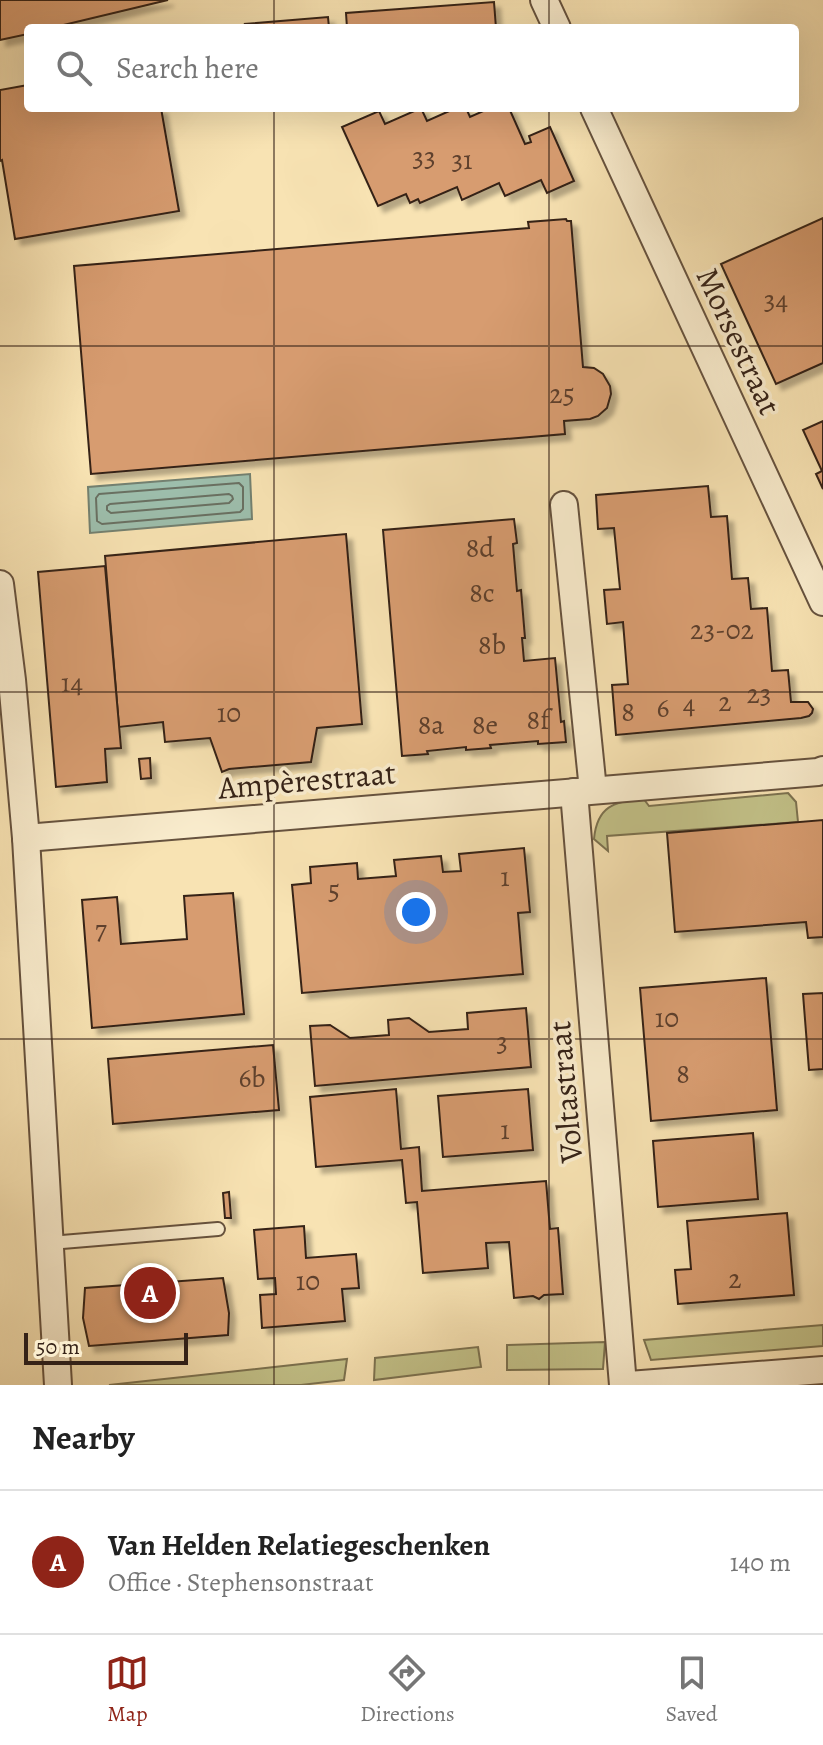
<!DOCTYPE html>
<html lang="en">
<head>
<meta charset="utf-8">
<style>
  :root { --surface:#fff; --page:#f6f6f6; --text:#222; --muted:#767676; --line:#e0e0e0; --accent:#8f2418 }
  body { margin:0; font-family:Alegreya,serif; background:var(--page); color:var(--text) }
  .scale { position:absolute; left:24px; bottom:20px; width:164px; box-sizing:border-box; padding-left:8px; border:4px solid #352217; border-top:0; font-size:22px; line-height:28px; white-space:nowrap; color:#352217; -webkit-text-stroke:6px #faedce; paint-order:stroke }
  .you { position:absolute; left:416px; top:912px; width:28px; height:28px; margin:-20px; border:6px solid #fff; border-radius:50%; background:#1a73e8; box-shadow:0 0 0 12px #1a73e833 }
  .badge { display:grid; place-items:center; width:52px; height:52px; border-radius:50%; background:var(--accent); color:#fff; font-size:26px; font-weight:700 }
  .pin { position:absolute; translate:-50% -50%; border:4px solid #fff; box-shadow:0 2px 8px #0006 }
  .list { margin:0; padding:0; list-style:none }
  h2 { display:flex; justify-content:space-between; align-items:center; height:104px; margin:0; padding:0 32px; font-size:34px }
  h2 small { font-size:26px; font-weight:400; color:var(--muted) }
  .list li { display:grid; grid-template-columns:52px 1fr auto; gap:24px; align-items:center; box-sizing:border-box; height:144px; padding:0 32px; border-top:2px solid var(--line) }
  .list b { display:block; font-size:30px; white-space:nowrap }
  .list p { margin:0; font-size:26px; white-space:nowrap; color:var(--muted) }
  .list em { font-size:26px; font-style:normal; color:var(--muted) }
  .icon { flex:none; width:44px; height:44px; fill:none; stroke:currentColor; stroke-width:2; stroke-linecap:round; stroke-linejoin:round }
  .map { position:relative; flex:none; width:823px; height:1385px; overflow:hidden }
  .search { position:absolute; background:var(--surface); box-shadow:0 8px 32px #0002; left:24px; right:24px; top:24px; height:88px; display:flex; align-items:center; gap:20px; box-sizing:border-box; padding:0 28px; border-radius:8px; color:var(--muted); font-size:30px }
  .sheet { height:248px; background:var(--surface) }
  nav { display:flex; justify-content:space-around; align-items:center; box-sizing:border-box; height:112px; border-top:2px solid var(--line); background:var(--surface); font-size:22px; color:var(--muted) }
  nav a { display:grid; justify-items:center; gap:4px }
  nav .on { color:var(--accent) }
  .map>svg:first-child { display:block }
</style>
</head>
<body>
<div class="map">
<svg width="823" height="1385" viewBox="0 0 823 1385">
  <defs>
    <filter id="shadow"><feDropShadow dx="6" dy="6" stdDeviation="2" flood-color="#0004"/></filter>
  </defs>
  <rect width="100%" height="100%" fill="#f8e3b3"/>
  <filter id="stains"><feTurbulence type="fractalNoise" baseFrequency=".0025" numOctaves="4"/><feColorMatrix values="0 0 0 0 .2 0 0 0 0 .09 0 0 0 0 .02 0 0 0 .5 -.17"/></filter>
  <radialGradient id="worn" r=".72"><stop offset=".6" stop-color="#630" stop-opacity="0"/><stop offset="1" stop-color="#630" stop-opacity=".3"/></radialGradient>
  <g fill="#c3c289" stroke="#7c7250" stroke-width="2">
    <path d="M788,793L796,802L798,822L607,836L608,851L594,839C597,806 614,802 643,798L649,806Z"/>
    <path d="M823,1325V1346L651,1360L644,1340Z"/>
    <path d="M605,1342L603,1369L507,1370V1345Z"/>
    <path d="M478,1347L481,1367L374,1380L375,1358Z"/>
    <path d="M347,1359L344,1380L301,1385H109Z"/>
  </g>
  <path fill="#9dbeac" stroke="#738070" stroke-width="2" d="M250,474L252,519L90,533L88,487Z"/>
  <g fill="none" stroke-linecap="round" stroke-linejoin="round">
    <g stroke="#697062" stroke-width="2">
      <path d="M239,483L243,487V509L240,512L102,524L97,521L96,498L99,494Z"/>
      <path d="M229,494L232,496L233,499L229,503L111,513L107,510V506L110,504Z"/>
    </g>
  </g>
  <g fill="#d79c6f" stroke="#352217" stroke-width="2" filter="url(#shadow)">
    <path d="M0,0H168L51,28H28V34L0,40Z"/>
    <path d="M494,2L496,28H347L346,13Z"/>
    <path d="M328,17L329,28H231L246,27L245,24Z"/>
    <path d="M28,85V108H161L179,211L15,239L2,160L0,161V90Z"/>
    <path d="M421,108L427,121L456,108H466L470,117L490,108H509L525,144L531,142L529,136L550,127L574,181L547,193L541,180L505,196L499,183L462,200L457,187L420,203L418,199L410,203L406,194L378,206L342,127L379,111L385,124Z"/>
    <path d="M823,218V363L776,384L721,264Z"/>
    <path d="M566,219L567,221H571L583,367L594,368L603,374L610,386L611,394L607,408L598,416L590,419L564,421L565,434L91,474L74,266L529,228L528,222Z"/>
    <path d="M823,421V489L816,474L822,471L803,430Z"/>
    <path d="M708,486L711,517L727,516L732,579L748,578L751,609L767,608L772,671L788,670L791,702H808L813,709L812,713L809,716L801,718L616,735L612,685L628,684L623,622L607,624L604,590L620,589L614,528L598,529L596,495Z"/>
    <path d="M514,519L517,543L513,544L517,591L521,590L525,638H522L524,661L555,658L561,722L564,721L566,742L538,744V741L490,745L491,748L466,750V747L427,751L428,754L402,756L383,530Z"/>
    <path d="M346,534L362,724L317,728L311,762L229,769L222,772L210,738L165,742L163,722L119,727L105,556Z"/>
    <path d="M105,566L121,748L105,749L107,782L56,787L38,572Z"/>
    <path d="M150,758L151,778L141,779L139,759Z"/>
    <path d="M823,820V937L808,938L806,922L675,932L667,833Z"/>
    <path d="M524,848L530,912L518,913L523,974L302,993L292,885L311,883L310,867L357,863L358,879L396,876L394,860L441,856L443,872L461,871L459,854Z"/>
    <path d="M233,893L244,1014L92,1028L82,900L117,897L121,944L187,939L184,896Z"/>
    <path d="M766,978L777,1110L651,1121L640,988Z"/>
    <path d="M823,993V1069L809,1070L803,994Z"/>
    <path d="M526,1008L531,1067L315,1086L310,1026L330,1025L350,1038L389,1035L388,1020L409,1018L429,1032L468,1029L467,1013Z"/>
    <path d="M273,1045L279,1110L113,1124L108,1059Z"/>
    <path d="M396,1089L401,1149L419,1147L422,1191L546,1181L550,1229L558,1228L563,1294L544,1295L539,1299L533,1296L514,1298L509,1242L486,1243L488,1268L423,1273L417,1202L406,1203L402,1160L316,1167L310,1097Z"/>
    <path d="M528,1089L533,1150L443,1157L438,1096Z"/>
    <path d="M753,1133L758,1199L658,1207L653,1141Z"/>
    <path d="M229,1192L231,1218H225L223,1193Z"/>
    <path d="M787,1213L794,1295L678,1304L675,1270L691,1269L687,1221Z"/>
    <path d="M304,1226L306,1258L356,1254L359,1288L342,1289L345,1321L262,1328L260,1295L276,1294L275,1278L258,1279L254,1230Z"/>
    <path d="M223,1278L229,1313L228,1335L89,1346L83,1318L85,1288Z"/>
  </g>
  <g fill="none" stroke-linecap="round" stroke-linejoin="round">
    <g stroke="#66523e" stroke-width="16">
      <path id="service" d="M50,1243L218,1229"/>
    </g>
    <g stroke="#66523e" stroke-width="30">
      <g id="minor">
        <path d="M544,0L557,28"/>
        <path d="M594,108L823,602"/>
        <path d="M564,505L593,790"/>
        <path d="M0,584L12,680L26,838L58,1385"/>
        <path d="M574,792L623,1385"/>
        <path d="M26,838L818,772L823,770"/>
        <path d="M629,1385L823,1370"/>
      </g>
    </g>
    <use href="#service" stroke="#faedce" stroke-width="12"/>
    <use href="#minor" stroke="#faedce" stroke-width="26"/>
  </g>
  <path fill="none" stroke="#352217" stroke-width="2" stroke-opacity="0.55" d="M274,0V28M549,0V28M274,108V1385M549,108V1385M0,346H823M0,692H823M0,1039H823"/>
  <g text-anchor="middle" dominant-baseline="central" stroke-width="7" stroke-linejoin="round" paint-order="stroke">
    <g font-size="28" fill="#5e402d">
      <text x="424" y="157">33</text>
      <text x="462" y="160">31</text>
      <text x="776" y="300">34</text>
      <text x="562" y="394">25</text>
      <text x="480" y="548">8d</text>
      <text x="482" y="593">8c</text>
      <text x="722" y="630">23-02</text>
      <text x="492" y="645">8b</text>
      <text x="72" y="683">14</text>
      <text x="759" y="694">23</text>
      <text x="725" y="702">2</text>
      <text x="689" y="704">4</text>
      <text x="663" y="708">6</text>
      <text x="628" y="712">8</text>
      <text x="229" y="713">10</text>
      <text x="538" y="720">8f</text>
      <text x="431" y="725">8a</text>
      <text x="485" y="725">8e</text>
      <text x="505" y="877">1</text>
      <text x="334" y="890">5</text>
      <text x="101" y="930">7</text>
      <text x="667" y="1018">10</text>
      <text x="502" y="1042">3</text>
      <text x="683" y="1074">8</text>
      <text x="252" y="1078">6b</text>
      <text x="505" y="1130">1</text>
      <text x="735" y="1279">2</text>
      <text x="308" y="1281">10</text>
    </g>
    <g font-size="32" fill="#352217" stroke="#faedce">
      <text transform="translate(739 341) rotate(65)">Morsestraat</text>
      <text transform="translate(307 780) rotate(-5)">Ampèrestraat</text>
      <text transform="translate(565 1092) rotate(-95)">Voltastraat</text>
    </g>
  </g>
  <rect width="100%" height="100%" filter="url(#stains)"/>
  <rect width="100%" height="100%" fill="url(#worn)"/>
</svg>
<div class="scale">50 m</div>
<div class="you"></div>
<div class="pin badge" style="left:150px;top:1293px">A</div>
<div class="search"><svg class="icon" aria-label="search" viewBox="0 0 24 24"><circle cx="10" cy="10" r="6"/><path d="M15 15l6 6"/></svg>Search here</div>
</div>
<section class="sheet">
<h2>Nearby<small></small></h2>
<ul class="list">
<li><span class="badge">A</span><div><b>Van Helden Relatiegeschenken</b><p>Office · Stephensonstraat</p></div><em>140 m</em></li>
</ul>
</section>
<nav>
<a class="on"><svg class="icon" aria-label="map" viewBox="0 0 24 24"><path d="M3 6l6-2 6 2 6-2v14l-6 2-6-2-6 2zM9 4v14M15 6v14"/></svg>Map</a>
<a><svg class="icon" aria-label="directions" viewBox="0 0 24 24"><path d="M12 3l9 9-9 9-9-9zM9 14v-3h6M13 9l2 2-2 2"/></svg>Directions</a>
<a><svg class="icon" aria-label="saved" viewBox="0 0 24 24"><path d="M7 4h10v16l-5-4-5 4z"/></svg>Saved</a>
</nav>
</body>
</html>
